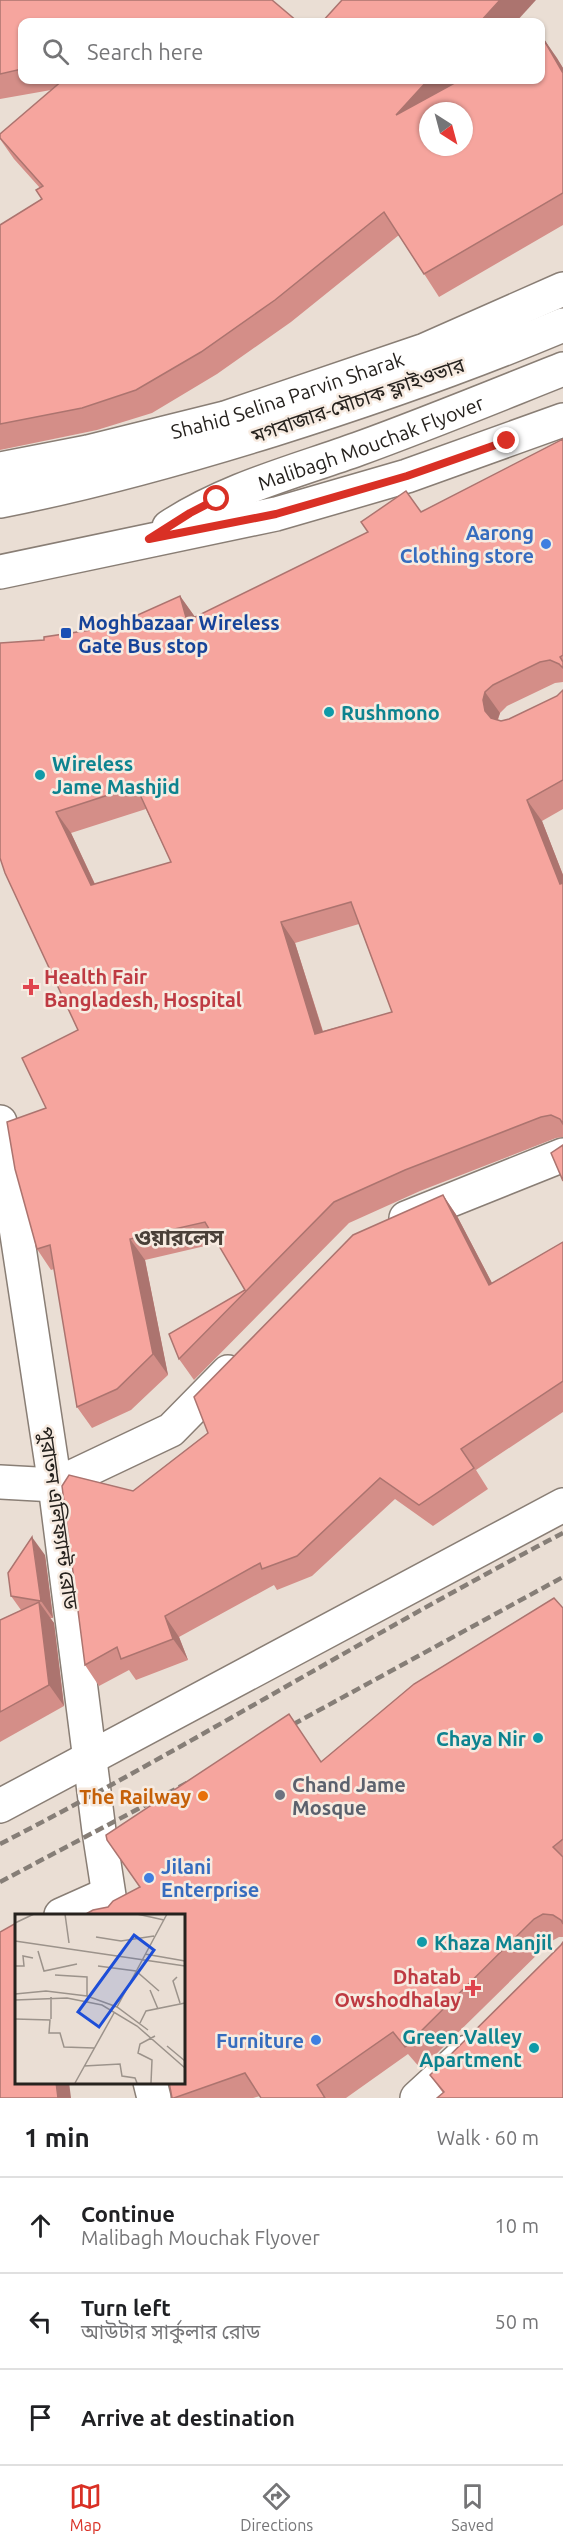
<!DOCTYPE html>
<html lang="en">
<head>
<meta charset="utf-8">
<style>
  :root { --surface:#fff; --page:#f2f2f2; --text:#202124; --muted:#757577; --line:#e0e0e0; --accent:#d93025 }
  body { margin:0; font-family:Ubuntu,"Noto Sans Bengali",sans-serif; background:var(--page); color:var(--text) }
  .compass { position:absolute; left:419px; top:102px; width:54px; height:54px; border-radius:50%; background:var(--surface); box-shadow:0 2px 4px #0004; rotate:144deg }
  .stop { position:absolute; width:18px; height:18px; margin:-14px; border:4px solid #d93025; border-radius:50%; background:#fff }
  .stop.end { background:#d93025; border-color:#fff; box-shadow:0 2px 6px #0008 }
  .list { margin:0; padding:0; list-style:none }
  h2 { display:flex; justify-content:space-between; align-items:center; height:78px; margin:0; padding:0 24px; font-size:26px }
  h2 small { font-size:20px; font-weight:400; color:var(--muted) }
  .list li { display:grid; grid-template-columns:39px 1fr auto; gap:18px; align-items:center; box-sizing:border-box; height:96px; padding:0 24px; border-top:2px solid var(--line) }
  .list b { display:block; font-size:22px; white-space:nowrap }
  .list p { margin:0; font-size:20px; white-space:nowrap; color:var(--muted) }
  .list em { font-size:20px; font-style:normal; color:var(--muted) }
  .icon { flex:none; width:33px; height:33px; fill:none; stroke:currentColor; stroke-width:2; stroke-linecap:round; stroke-linejoin:round }
  .map { position:relative; flex:none; width:563px; height:2098px; overflow:hidden }
  .search { position:absolute; background:var(--surface); box-shadow:0 2px 4px #0004; left:18px; right:18px; top:18px; height:66px; display:flex; align-items:center; gap:15px; box-sizing:border-box; padding:0 21px; border-radius:12px; color:var(--muted); font-size:22px }
  .sheet { height:366px; background:var(--surface) }
  nav { display:flex; justify-content:space-around; align-items:center; box-sizing:border-box; height:84px; border-top:2px solid var(--line); background:var(--surface); font-size:16px; color:var(--muted) }
  nav a { display:grid; justify-items:center; gap:3px }
  nav .on { color:var(--accent) }
  .map>svg:first-child { display:block }
</style>
</head>
<body>
<div class="map">
<svg width="563" height="2098" viewBox="0 0 563 2098">
  <rect width="100%" height="100%" fill="#eaded4"/>
  <g fill="none" stroke-linecap="round" stroke-linejoin="round">
    <g stroke="#897e75" stroke-width="36">
      <g id="minor">
        <path d="M0,1122L55,1485L99,1831L112,1915"/>
        <path d="M406,1218L563,1155"/>
        <path d="M0,1482L55,1485L171,1430L228,1372"/>
        <path d="M0,1806L563,1505"/>
        <path d="M61,1915L108,1894"/>
        <path d="M150,2082L154,2098"/>
        <path d="M417,2098L467,2052"/>
      </g>
    </g>
    <g stroke="#897e75" stroke-width="36">
      <g id="major">
        <path id="s1" d="M0,469L88,452L225,418L425,350L563,289"/>
        <path d="M0,501C93,483 182,458 272,430C371,399 468,365 563,325"/>
        <path id="s2" d="M169,527C227,489 294,472 358,449C427,424 495,396 563,369"/>
        <path d="M0,572L276,514L407,476L563,420"/>
      </g>
    </g>
    <use href="#minor" stroke="#fff" stroke-width="33"/>
    <use href="#major" stroke="#fff" stroke-width="33"/>
    <g stroke="#867e77" stroke-width="4.5" stroke-dasharray="9 4.5" stroke-linecap="butt">
      <path d="M281,1731L563,1577"/>
      <path d="M0,1844C191,1746 373,1632 563,1533"/>
      <path d="M0,1882L189,1782"/>
    </g>
  </g>
  <g fill="#d48e88" fill-rule="evenodd">
    <path d="M0,0L22,22V80H540L541,35L563,68V225L439,297L399,235L291,322L217,374L152,413L97,430L0,450V225L42,199L40,188L14,159L0,139L51,90L0,99Z"/>
    <path d="M563,439V682L555,683L507,706L500,713L498,720L501,721L509,719L557,696L563,690V809L542,821L563,875V1137L556,1138L420,1191L349,1223L194,1380L179,1359L245,1290L218,1243L145,1260L168,1375L131,1410L92,1428L77,1407L54,1269L51,1270L37,1249L46,1108L78,1030L5,873L44,640L111,627L180,596L195,617L421,512ZM146,809L171,862L95,884L71,833ZM359,924L392,1012L323,1031L295,943Z"/>
    <path d="M443,1195L457,1216L492,1283L563,1242V1412L476,1470L488,1489L433,1526L395,1499L312,1576L277,1590L274,1585L179,1637L188,1660L136,1680L129,1670L99,1686L85,1665L133,1491L208,1433Z"/>
    <path d="M45,1555L53,1618H50L54,1623L64,1706L0,1742V1620L21,1610L11,1596Z"/>
    <path d="M563,1608V1937H559L550,1942L421,2069L408,2054L346,2098H261L260,2096L253,2098H172L183,1915L108,1907L140,1887L321,1762Z"/>
    <path d="M561,1945L563,2098L443,2093L430,2075Z"/>
  </g>
  <g fill="#ac746f">
    <path d="M500,0H536L516,22H480Z"/>
    <path d="M541,35L557,58L563,68V73Z"/>
    <path d="M428,80H464L396,115Z"/>
    <path d="M180,596L195,617L187,621Z"/>
    <path d="M485,692L500,713L497,721L499,732L485,711L483,700Z"/>
    <path d="M527,800L542,821L563,875V888L560,884Z"/>
    <path d="M56,812L71,833L105,906L91,885Z"/>
    <path d="M281,922L295,943L330,1055L315,1034Z"/>
    <path d="M443,1195L457,1216L504,1306L489,1285Z"/>
    <path d="M130,1239L145,1260L168,1375L153,1354Z"/>
    <path d="M32,1537L45,1555L53,1618L41,1601Z"/>
    <path d="M39,1602L54,1623L64,1706L49,1685Z"/>
    <path d="M165,1616L179,1637L188,1660L173,1639Z"/>
    <path d="M56,2082H69L71,2098H58Z"/>
  </g>
  <g fill="#f6a59e" stroke="#ac746f" stroke-width="1.5" fill-rule="evenodd">
    <path d="M0,0H272L298,22H22V69L0,74Z"/>
    <path d="M342,0H500L480,22H322Z"/>
    <path d="M541,35L563,73V193L424,274L384,212L275,300L201,352L136,390L82,408L0,424V225L42,199L36,190L43,186L0,138V134L63,80H428L396,115L460,80H540V36ZM428,111H464V147H428Z"/>
    <path d="M563,439V655L560,657L563,662V668L559,664L550,660L540,662L493,685L485,692L483,700L485,711L491,718L501,721L509,719L557,696L563,690V780L527,800L560,884L563,883V1124L560,1119L551,1115L541,1117L405,1170L334,1202L179,1359L169,1334L245,1290L205,1222L130,1239L153,1354L117,1389L77,1407L50,1245L37,1249L15,1169L7,1122L46,1108L22,1058L78,1030L5,873L0,858V643L44,640V637L111,627L180,596L187,621L368,532L361,522L406,491L421,512ZM136,786L171,862L91,885L56,812ZM351,902L392,1012L315,1034L281,922Z"/>
    <path d="M563,1145V1181L551,1153Z"/>
    <path d="M443,1195L489,1285L563,1242V1381L461,1449L474,1468L419,1505L380,1478L297,1556L262,1569L260,1563L165,1616L173,1639L121,1659L117,1647L85,1665L62,1486L69,1475L133,1491L208,1433L194,1397L353,1235Z"/>
    <path d="M32,1537L41,1601L11,1596L8,1573Z"/>
    <path d="M554,1598L563,1608V1839L553,1847L563,1857V1924L561,1920L553,1915L543,1914L534,1919L405,2047L393,2032L317,2085L325,2098H261L245,2073L174,2098H172L169,2082H183V1915H84L93,1910L108,1907L113,1901L140,1887L107,1840L106,1835L289,1714L321,1762L414,1684Z"/>
    <path d="M39,1602L49,1685L0,1712V1620Z"/>
    <path d="M16,1923V2082H56L58,2098H0V1932Z"/>
    <path d="M563,1942V2098H437L444,2092L430,2075L561,1945Z"/>
  </g>
  <g fill="none" stroke-linecap="round" stroke-linejoin="round">
    <path stroke="#d93025" stroke-width="8" d="M217,499L190,513L149,539L276,514L407,476L507,441"/>
  </g>
  <g fill="#3f7fe0" stroke="#f7ebe1" stroke-width="2">
    <circle cx="546" cy="544" r="6"/>
    <circle cx="149" cy="1878" r="6"/>
    <circle cx="316" cy="2040" r="6"/>
  </g>
  <rect fill="#1a4fb4" stroke="#f7ebe1" stroke-width="2" x="60" y="627" width="12" height="12" rx="3"/>
  <g fill="#0f9aa8" stroke="#f7ebe1" stroke-width="2">
    <circle cx="329" cy="712" r="6"/>
    <circle cx="40" cy="775" r="6"/>
    <circle cx="538" cy="1738" r="6"/>
    <circle cx="422" cy="1942" r="6"/>
    <circle cx="534" cy="2048" r="6"/>
  </g>
  <g fill="#e0444e" stroke="#f7ebe1" stroke-width="2">
    <path d="M28 978h6v6h6v6h-6v6h-6v-6h-6v-6h6z"/>
    <path d="M470 1979h6v6h6v6h-6v6h-6v-6h-6v-6h6z"/>
  </g>
  <circle fill="#6b7280" stroke="#f7ebe1" stroke-width="2" cx="280" cy="1795" r="6"/>
  <circle fill="#e8710a" stroke="#f7ebe1" stroke-width="2" cx="203" cy="1796" r="6"/>
  <g text-anchor="middle" dominant-baseline="central" stroke-width="5" stroke-linejoin="round" paint-order="stroke">
    <g font-size="20" fill="#26221e" stroke="#f7ebe1">
      <text stroke="none"><textPath href="#s1" startOffset="297">Shahid Selina Parvin Sharak</textPath></text>
      <text transform="translate(358 400) rotate(-19)">মগবাজার-মৌচাক ফ্লাইওভার</text>
      <text stroke="none"><textPath href="#s2" startOffset="219">Malibagh Mouchak Flyover</textPath></text>
      <text transform="translate(59 1518) rotate(82)">পুরাতন এলিফ্যান্ট রোড</text>
    </g>
    <g font-size="20" font-weight="bold" fill="#366cbe" stroke="#f7ebe1" text-anchor="end">
      <text x="534" y="532">Aarong<tspan x="534" dy="23">Clothing store</tspan></text>
      <text x="161" y="1866" text-anchor="start">Jilani<tspan x="161" dy="23">Enterprise</tspan></text>
      <text x="304" y="2040">Furniture</text>
    </g>
    <g font-size="20" font-weight="bold" fill="#164399" stroke="#f7ebe1" text-anchor="start">
      <text x="78" y="622">Moghbazaar Wireless<tspan x="78" dy="23">Gate Bus stop</tspan></text>
    </g>
    <g font-size="20" font-weight="bold" fill="#0d838f" stroke="#f7ebe1" text-anchor="start">
      <text x="341" y="712">Rushmono</text>
      <text x="52" y="763">Wireless<tspan x="52" dy="23">Jame Mashjid</tspan></text>
      <text x="526" y="1738" text-anchor="end">Chaya Nir</text>
      <text x="434" y="1942">Khaza Manjil</text>
      <text x="522" y="2036" text-anchor="end">Green Valley<tspan x="522" dy="23">Apartment</tspan></text>
    </g>
    <g font-size="20" font-weight="bold" fill="#be3a42" stroke="#f7ebe1" text-anchor="start">
      <text x="44" y="976">Health Fair<tspan x="44" dy="23">Bangladesh, Hospital</tspan></text>
      <text x="461" y="1976" text-anchor="end">Dhatab<tspan x="461" dy="23">Owshodhalay</tspan></text>
    </g>
    <g font-size="20" font-weight="bold" fill="#5b616d" stroke="#f7ebe1" text-anchor="start">
      <text x="292" y="1784">Chand Jame<tspan x="292" dy="23">Mosque</tspan></text>
    </g>
    <g font-size="20" font-weight="bold" fill="#c56008" stroke="#f7ebe1" text-anchor="end">
      <text x="191" y="1796">The Railway</text>
    </g>
    <g font-size="22" font-weight="bold" fill="#4a4038" stroke="#f7ebe1">
      <text x="179" y="1236">ওয়ারলেস</text>
    </g>
  </g>
  <g transform="translate(15 1914)">
    <rect width="170" height="170" fill="#eaded4"/>
    <path fill="none" stroke="#9c938b" stroke-width="1.5" d="M50,0L54,29M122,0L149,6M0,9L19,0M81,23L106,27L139,22M0,27L170,52M23,37L29,57L62,50M130,40L170,47M0,52H9L8,42L18,44M83,52L121,57L144,77M40,61L72,63V82M162,63L158,67L165,89M135,76L143,95M0,80L31,77L72,82L102,93L133,116M0,86L52,84L87,91L122,112L170,154M102,93L152,0M0,105L35,106L34,119H45L49,133L79,134M36,105V83M125,109L131,97L170,89M152,132L170,147M69,152L105,150L107,162L120,164L122,169M60,169L99,99M136,169L137,146L123,139L125,130L140,122"/>
    <path fill="#1d4ed8" fill-opacity="0.15" stroke="#1d4ed8" stroke-width="3" d="M119,21L139,36L84,113L63,98Z"/>
    <rect width="170" height="170" fill="none" stroke="#26221e" stroke-width="3"/>
  </g>
</svg>
<svg class="compass" viewBox="-18 -18 36 36"><path d="M0-13l5 13h-10z" fill="#e53935"/><path d="M0 13l5-13h-10z" fill="#757577"/></svg>
<div class="stop" style="left:217px;top:499px"></div>
<div class="stop end" style="left:507px;top:441px"></div>
<div class="search"><svg class="icon" aria-label="search" viewBox="0 0 24 24"><circle cx="10" cy="10" r="6"/><path d="M15 15l6 6"/></svg>Search here</div>
</div>
<section class="sheet">
<h2>1 min<small>Walk · 60 m</small></h2>
<ul class="list">
<li><svg class="icon" aria-label="ahead" viewBox="0 0 24 24"><path d="M12 20V5M6 11l6-6 6 6"/></svg><div><b>Continue</b><p>Malibagh Mouchak Flyover</p></div><em>10 m</em></li>
<li><svg class="icon" aria-label="left" viewBox="0 0 24 24"><path d="M17 20v-9H6M10 6l-5 5 5 5"/></svg><div><b>Turn left</b><p>আউটার সার্কুলার রোড</p></div><em>50 m</em></li>
<li><svg class="icon" aria-label="arrive" viewBox="0 0 24 24"><path d="M6 21V4h12l-3 4 3 4H6"/></svg><div><b>Arrive at destination</b></div></li>
</ul>
</section>
<nav>
<a class="on"><svg class="icon" aria-label="map" viewBox="0 0 24 24"><path d="M3 6l6-2 6 2 6-2v14l-6 2-6-2-6 2zM9 4v14M15 6v14"/></svg>Map</a>
<a><svg class="icon" aria-label="directions" viewBox="0 0 24 24"><path d="M12 3l9 9-9 9-9-9zM9 14v-3h6M13 9l2 2-2 2"/></svg>Directions</a>
<a><svg class="icon" aria-label="saved" viewBox="0 0 24 24"><path d="M7 4h10v16l-5-4-5 4z"/></svg>Saved</a>
</nav>
</body>
</html>
